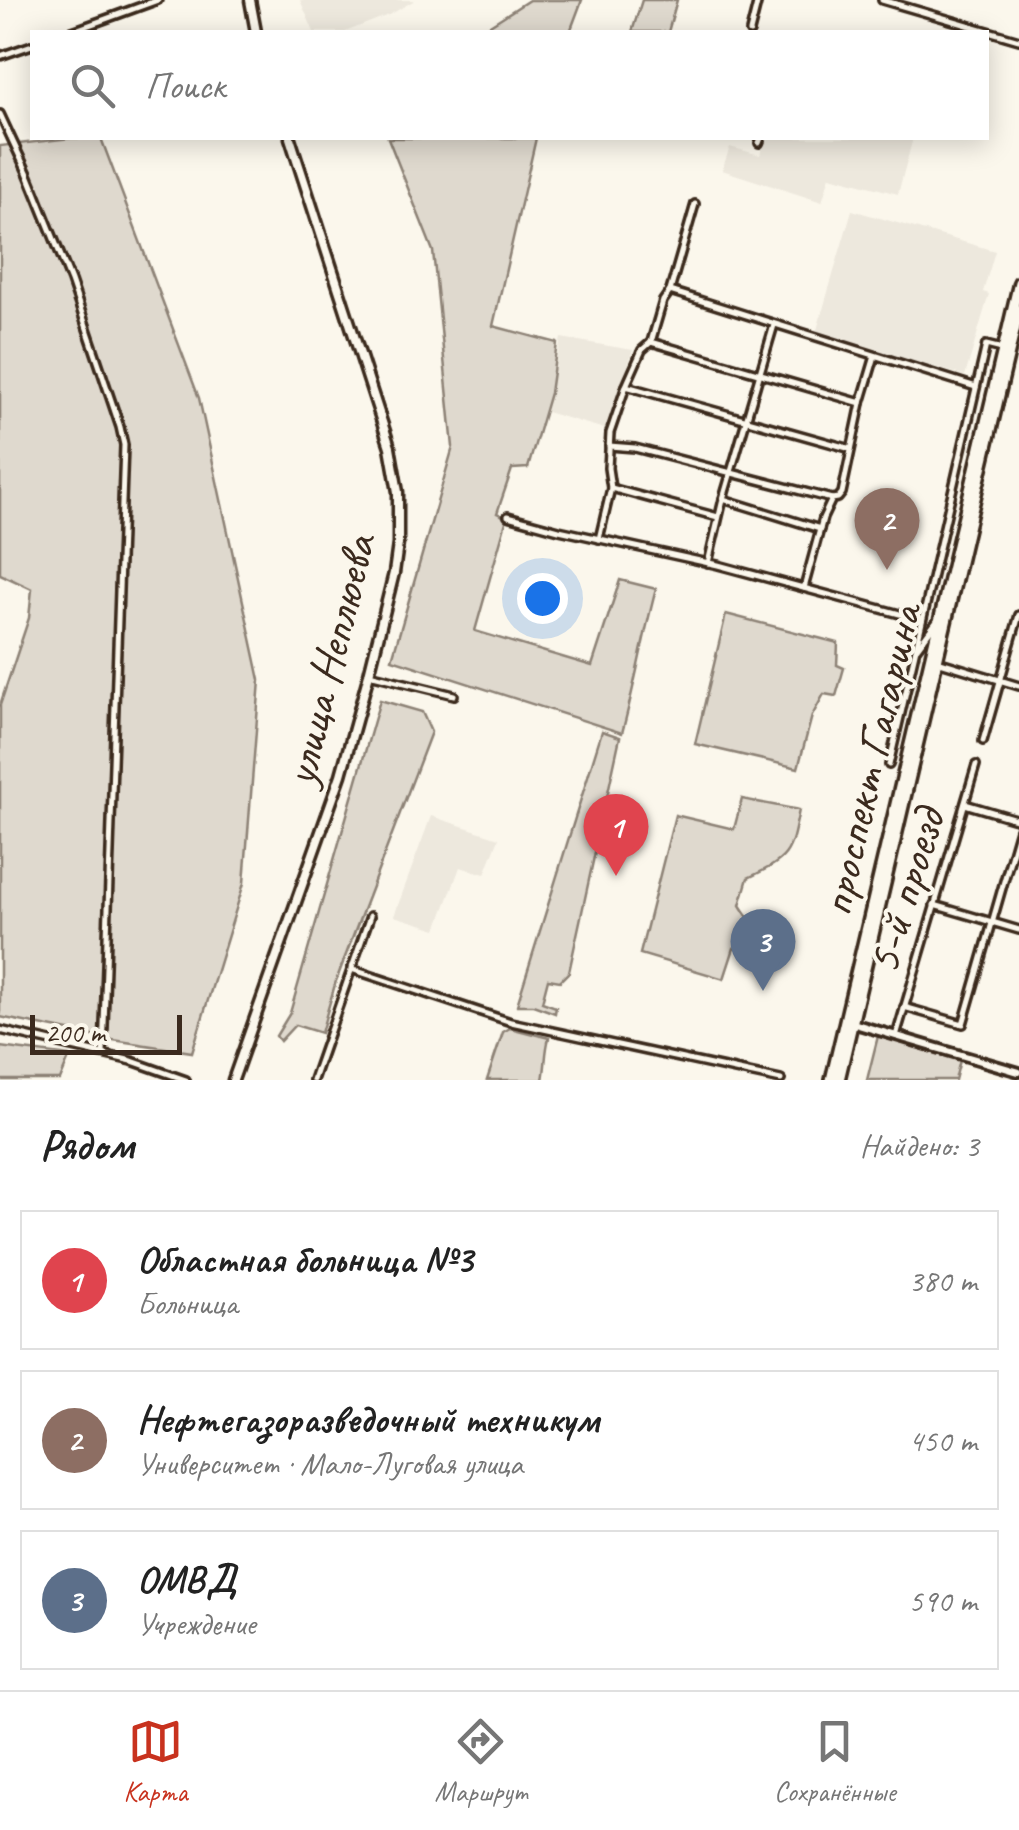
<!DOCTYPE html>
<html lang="ru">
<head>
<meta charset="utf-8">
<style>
  :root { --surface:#fff; --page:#f6f6f6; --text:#222; --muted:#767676; --line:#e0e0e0; --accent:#c8321e }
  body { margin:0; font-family:Caveat,sans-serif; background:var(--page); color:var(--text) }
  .scale { position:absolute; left:30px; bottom:25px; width:152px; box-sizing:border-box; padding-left:10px; border:5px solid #3b2a1e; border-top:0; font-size:28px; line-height:35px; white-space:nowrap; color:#3b2a1e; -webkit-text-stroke:8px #fbf7ec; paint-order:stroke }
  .you { position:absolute; left:542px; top:598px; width:35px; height:35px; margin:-25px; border:8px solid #fff; border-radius:50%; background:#1a73e8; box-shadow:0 0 0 15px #1a73e833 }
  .badge { display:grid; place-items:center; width:65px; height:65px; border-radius:50%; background:var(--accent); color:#fff; font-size:32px; font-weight:700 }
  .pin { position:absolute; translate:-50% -82px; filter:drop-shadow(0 2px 5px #0008) }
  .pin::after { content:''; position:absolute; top:52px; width:35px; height:30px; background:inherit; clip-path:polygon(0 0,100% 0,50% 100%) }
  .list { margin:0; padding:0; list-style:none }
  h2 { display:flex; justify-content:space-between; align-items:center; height:130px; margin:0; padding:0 40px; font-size:42px }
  h2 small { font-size:32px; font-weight:400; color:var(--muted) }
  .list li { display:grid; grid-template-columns:65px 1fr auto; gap:30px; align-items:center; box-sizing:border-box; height:140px; margin:0 20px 20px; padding:0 20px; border:2px solid var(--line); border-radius:0px }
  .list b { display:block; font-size:38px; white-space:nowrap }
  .list p { margin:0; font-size:32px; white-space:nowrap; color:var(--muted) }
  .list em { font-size:32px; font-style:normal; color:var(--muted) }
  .icon { flex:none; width:55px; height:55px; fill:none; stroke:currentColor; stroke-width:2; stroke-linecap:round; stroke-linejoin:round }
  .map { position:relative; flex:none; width:1019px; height:1080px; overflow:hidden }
  .search { position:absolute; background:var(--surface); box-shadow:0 5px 25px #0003; left:30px; right:30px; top:30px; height:110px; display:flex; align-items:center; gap:25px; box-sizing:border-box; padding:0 35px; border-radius:0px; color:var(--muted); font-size:38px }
  .sheet { height:610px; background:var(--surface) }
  nav { display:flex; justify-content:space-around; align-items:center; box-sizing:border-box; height:140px; border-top:2px solid var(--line); background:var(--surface); font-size:28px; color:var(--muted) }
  nav a { display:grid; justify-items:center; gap:5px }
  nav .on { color:var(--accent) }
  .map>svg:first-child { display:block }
</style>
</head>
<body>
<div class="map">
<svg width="1019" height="1080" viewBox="0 0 1019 1080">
  <rect width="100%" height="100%" fill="#fbf7ec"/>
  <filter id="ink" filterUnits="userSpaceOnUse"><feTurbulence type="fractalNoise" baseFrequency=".01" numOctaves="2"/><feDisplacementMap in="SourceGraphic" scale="20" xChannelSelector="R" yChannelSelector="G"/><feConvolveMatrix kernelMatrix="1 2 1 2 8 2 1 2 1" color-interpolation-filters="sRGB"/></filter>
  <g filter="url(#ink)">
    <g fill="#ede8dd">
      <path d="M300,0H415L391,14L345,32H314Z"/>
      <path d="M765,138H913L898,194L830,176L822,202L722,170L730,147L760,155Z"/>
      <path d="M852,210L995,251L983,292L989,294L965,376L816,333Z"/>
      <path d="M561,338L633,350L608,430L546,412Z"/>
      <path d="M431,816L499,838L485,874L460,867L437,929L394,916Z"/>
    </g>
    <g fill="#dfd9ce" stroke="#8d8276" stroke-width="2.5">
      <path d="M529,0H582L570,32H479Z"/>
      <path d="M642,0H677L668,32H632Z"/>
      <path d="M71,138H101L199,398L260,680L244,883L192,1052L113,1040L0,1017V705L29,618L32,589L0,574V146Z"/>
      <path d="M388,138H536L493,326L557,343L550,393L528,468L512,469L497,513L507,518L475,631L592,666L620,580L656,589C643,637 635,685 622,733L392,659L453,447L433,251Z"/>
      <path d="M726,614L838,643L837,665L844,668L836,696L824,694L812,716L798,768L695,744Z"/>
      <path d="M380,700L422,712L431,732L336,981L321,1033L295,1025L280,1041L276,1036L290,1013Z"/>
      <path d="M602,731L620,737L569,972L560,981L548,979L542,1002L556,1007L555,1013L533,1005H517Z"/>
      <path d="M742,799L799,810C790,855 790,858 748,878L740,905C750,922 766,936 760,956L734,948L724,979L640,954L675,815L734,829Z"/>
      <path d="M510,1028L549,1038C545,1052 546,1065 543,1080H487L503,1032Z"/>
      <path d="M878,1036L960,1060L955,1080H867Z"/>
      <path d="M0,1047L70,1056L60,1080H0Z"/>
    </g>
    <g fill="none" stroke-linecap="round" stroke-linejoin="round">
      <g stroke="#3b2a1e" stroke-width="12">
        <g id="minor">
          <path d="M882,0L1019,40"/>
          <path d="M70,32L158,0"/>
          <path d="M750,32L758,0"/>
          <path d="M0,56L32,45"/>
          <path d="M0,114L27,172L71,281L120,427L124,445L103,1054"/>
          <path d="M759,143L761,138"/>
          <path d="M670,291L976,387"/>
          <path d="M651,342L861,403"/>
          <path d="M626,386L851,449"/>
          <path d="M609,446L635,448L832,499"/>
          <path d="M611,488L718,517"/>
          <path d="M723,499L820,529"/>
          <path d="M508,516L559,530L718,565L922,620"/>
          <path d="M599,539L611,488L608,468L610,433L626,386L642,350L651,342L663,301L670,291L695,204"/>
          <path d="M708,563L723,499L774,325"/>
          <path d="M804,588L823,518L832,499L838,498L842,493L861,403L875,356"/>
          <path d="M917,648L937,621"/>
          <path d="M937,661L1019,686"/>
          <path d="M369,674L454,695"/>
          <path d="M983,741L1019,615"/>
          <path d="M889,765L986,345L1002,349"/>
          <path d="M965,804L1019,820"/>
          <path d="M934,905L1019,930"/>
          <path d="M351,969L511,1022L781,1080"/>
          <path d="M904,1007L963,1024L1019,829"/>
          <path d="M0,1030L132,1061L186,1080"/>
          <path d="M896,1036L976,765"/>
          <path d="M313,1080L370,916"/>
        </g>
      </g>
      <g stroke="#3b2a1e" stroke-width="14">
        <path id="tertiary" d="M852,1023L1019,1072"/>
      </g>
      <g stroke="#3b2a1e" stroke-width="15">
        <g id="secondary">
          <path d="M250,0L256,32"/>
          <path d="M233,1080L341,775L369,674L394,573L398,544V492L390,447L290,138"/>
        </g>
      </g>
      <g stroke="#3b2a1e" stroke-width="16">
        <g id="primary">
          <path d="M831,1080L1019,282"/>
          <path d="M839,1080L1019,310"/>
        </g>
      </g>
      <use href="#minor" stroke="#fbf7ec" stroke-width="5"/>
      <use href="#tertiary" stroke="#fbf7ec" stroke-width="6"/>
      <use href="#secondary" stroke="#fbf7ec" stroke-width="8"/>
      <use href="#primary" stroke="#fbf7ec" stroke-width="9"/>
    </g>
  </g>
  <g text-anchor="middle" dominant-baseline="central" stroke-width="8" stroke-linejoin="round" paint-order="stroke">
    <g font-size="48" fill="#3b2a1e" stroke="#fbf7ec">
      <text transform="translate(329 660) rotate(-76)">улица Неплюева</text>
      <text transform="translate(870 760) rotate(-77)">проспект Гагарина</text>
      <text transform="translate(905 891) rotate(-73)">5-й проезд</text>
    </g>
  </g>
</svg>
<div class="scale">200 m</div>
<div class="you"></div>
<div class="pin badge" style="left:616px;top:876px;background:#e0444e">1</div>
<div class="pin badge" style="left:887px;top:570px;background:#8d6e63">2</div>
<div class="pin badge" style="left:763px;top:991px;background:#5c6f8a">3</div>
<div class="search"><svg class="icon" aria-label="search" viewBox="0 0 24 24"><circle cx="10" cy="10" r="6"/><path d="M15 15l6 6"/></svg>Поиск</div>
</div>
<section class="sheet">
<h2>Рядом<small>Найдено: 3</small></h2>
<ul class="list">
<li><span class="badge" style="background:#e0444e">1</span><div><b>Областная больница №3</b><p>Больница</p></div><em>380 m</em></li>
<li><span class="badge" style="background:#8d6e63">2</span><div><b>Нефтегазоразведочный техникум</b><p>Университет · Мало-Луговая улица</p></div><em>450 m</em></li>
<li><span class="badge" style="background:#5c6f8a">3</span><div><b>ОМВД</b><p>Учреждение</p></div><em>590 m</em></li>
</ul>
</section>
<nav>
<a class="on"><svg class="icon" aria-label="map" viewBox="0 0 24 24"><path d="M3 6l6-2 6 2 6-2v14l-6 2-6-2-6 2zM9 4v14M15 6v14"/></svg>Карта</a>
<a><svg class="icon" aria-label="directions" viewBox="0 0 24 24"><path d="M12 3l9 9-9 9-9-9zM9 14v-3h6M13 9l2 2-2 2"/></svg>Маршрут</a>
<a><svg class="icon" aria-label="saved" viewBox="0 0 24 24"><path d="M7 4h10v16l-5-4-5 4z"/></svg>Сохранённые</a>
</nav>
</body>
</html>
